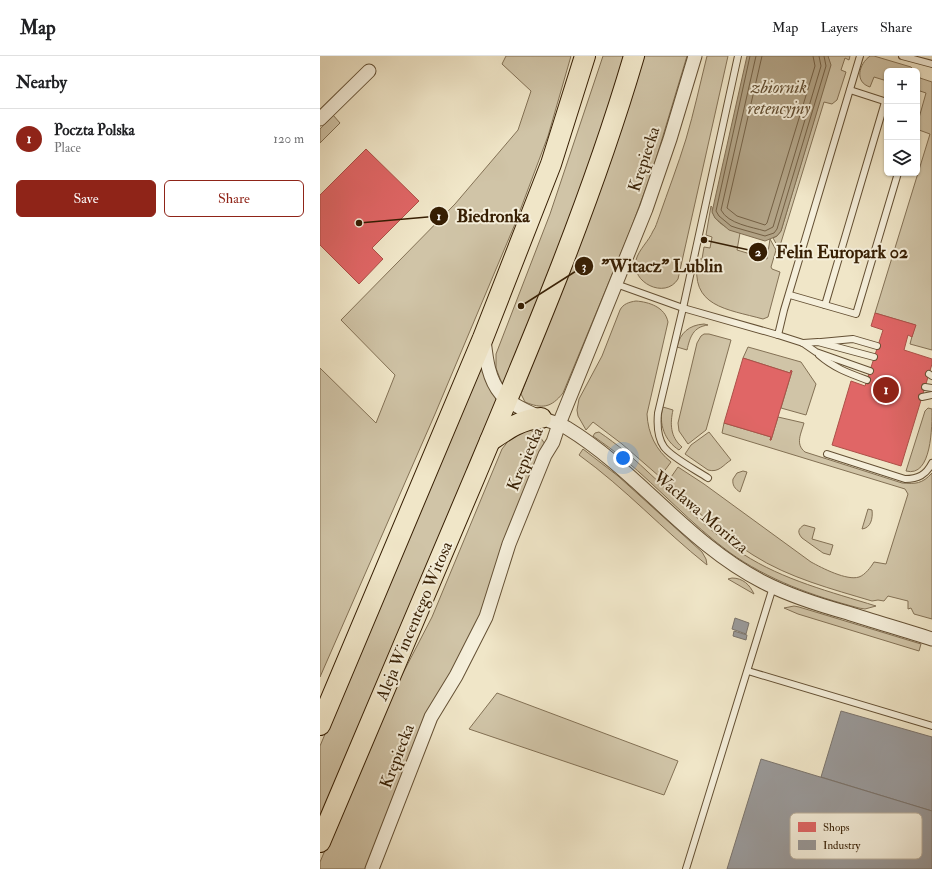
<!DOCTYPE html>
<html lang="en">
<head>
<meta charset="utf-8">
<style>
  :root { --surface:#fff; --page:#f6f6f6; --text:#202124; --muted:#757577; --line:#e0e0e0; --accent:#8f2418 }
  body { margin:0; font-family:"IM FELL Double Pica",serif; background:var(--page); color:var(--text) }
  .controls { position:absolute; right:12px; top:12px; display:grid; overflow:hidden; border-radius:6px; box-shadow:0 1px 3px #0004 }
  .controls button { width:36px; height:36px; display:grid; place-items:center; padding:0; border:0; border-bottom:1px solid var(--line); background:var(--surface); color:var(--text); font:20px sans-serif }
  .you { position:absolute; left:303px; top:402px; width:14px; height:14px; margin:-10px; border:3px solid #fff; border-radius:50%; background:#1a73e8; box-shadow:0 0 0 6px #1a73e833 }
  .badge { display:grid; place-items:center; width:26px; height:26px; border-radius:50%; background:var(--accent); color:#fff; font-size:13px; font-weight:700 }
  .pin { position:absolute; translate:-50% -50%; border:2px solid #fff; box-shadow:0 1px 4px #0006 }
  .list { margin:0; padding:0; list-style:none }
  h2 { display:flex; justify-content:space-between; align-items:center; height:52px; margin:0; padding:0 16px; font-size:17px }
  h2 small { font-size:13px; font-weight:400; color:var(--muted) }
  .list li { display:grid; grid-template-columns:26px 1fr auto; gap:12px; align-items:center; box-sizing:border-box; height:60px; padding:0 16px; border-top:1px solid var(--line) }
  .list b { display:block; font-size:15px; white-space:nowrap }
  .list p { margin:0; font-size:13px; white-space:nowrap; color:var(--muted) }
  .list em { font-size:13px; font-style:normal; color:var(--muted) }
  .actions { display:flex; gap:8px; padding:12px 16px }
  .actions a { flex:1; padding:9px 0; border:1px solid var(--accent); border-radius:6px; text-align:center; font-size:14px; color:var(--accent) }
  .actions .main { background:var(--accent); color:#fff }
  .icon { flex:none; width:22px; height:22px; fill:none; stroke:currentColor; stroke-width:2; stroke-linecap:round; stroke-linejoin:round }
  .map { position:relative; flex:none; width:612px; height:813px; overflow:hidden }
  header { display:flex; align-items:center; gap:24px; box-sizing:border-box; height:56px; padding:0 20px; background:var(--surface); border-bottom:1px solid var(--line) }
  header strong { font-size:19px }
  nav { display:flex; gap:22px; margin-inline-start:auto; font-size:14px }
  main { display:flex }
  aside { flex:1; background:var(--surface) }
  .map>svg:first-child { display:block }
</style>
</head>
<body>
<header>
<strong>Map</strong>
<nav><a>Map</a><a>Layers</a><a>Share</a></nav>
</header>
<main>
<aside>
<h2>Nearby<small></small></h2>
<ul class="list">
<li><span class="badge">1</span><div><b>Poczta Polska</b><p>Place</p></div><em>120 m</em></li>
</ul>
<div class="actions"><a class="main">Save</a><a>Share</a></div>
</aside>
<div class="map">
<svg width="612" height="813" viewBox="0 0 612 813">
  <rect width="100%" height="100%" fill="#f0e6c8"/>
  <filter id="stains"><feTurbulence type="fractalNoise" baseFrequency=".005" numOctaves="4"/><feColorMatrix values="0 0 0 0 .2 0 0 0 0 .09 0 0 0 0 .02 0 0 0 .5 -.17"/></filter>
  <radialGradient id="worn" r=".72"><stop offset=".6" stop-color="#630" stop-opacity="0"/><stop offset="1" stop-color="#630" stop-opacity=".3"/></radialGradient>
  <g fill="#d0c4a7" stroke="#837155">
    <path d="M186,0H251L228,80L195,168L115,358L0,621V312L56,367L75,319L21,264L135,148L198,74L211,35L182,8Z"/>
    <path d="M283,0H307L271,110L184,333L176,312V298L230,158Z"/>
    <path d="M324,0H367L333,113L310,175L243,337C231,352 222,353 205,346L201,338L288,113Z"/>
    <path d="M387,0H408L358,223C345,244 310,226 316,204C319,193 329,185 333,175C336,171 337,166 339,161C348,135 358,109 366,83C374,56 380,28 387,0Z"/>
    <path d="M508,0H530L529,4L525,2L521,14L526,16L517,44L512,48L504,46L459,193L453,182L457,180L461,175L510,10Z"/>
    <path d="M550,0H554L591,11L595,15H567V25L554,21L550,31C534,26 539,8 550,0Z"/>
    <path d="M597,17L600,22L612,26V294L590,288L595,269L555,257L610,78L599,74L597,69L606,37L597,34Z"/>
    <path d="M13,59L20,67L0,87V73Z"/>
    <path d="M391,150L392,151C392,166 408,173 420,177L417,194L447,203L450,183L456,194L451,211L452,213L460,216L448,261L443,263C407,253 369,251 378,203H382L384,191L390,192L392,181L386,179Z"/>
    <path d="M316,245C329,246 345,251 348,266L327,358C328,378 336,394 351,406L340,421L302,388L273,366L266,374L258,360L257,354L259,343L282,300L300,254C303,248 309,246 316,245Z"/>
    <path d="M384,268L388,269C373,271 370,281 367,294L357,291C360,277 369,269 384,268Z"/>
    <path d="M384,278H389L411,284L386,374L368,388L359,375L358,367L377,287L381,280Z"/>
    <path d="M428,291L481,306L496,328L486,359L461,352L472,315L470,317L423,302Z"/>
    <path d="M162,305C163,323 168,331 179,345L0,766V690Z"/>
    <path d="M343,351L353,354C350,367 350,381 362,391L359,394C345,385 338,368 343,351Z"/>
    <path d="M608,352L612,353C612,370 612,422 586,415L605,355Z"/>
    <path d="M458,361L484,367C481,378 475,388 485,396L582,427C596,428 602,428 612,417V563L594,558L591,552L588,553V545L568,540L564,545L558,544L552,545C512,533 469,522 433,499C401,479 374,452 347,427L358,411L384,428L491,506C502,512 527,525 539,521C545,519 551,511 554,506L566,508L588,438L585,433L402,377L404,367L451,381L450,384H451Z"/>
    <path d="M210,374L218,378L225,388L163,554L49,813H0V806L68,646L112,561L182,393L193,379Z"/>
    <path d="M279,376C288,382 297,389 306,396C345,430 380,469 423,498C463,524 511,536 556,550L545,553L539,552C493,540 448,524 409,496C371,468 340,433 304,403C294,395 283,387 273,380L275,377Z"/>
    <path d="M389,376L411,404C403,409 399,417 388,414L365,398L371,389Z"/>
    <path d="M263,393L298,420L382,496L386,503L387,509C343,474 305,432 259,399Z"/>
    <path d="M423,415L427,416L420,436C415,433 412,429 413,423L417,417Z"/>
    <path d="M548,453L552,454C553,462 551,472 542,473Z"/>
    <path d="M484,469L495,472L492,483L513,489L510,499L503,497L482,482C477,476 478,473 484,469Z"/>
    <path d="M412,522C423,522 430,529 434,538L408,523Z"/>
    <path d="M474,550L479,551L601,588L599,595L478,558L464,552Z"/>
    <path d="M177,637L358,705L344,739L149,673Z"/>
  </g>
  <path fill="#b1a285" stroke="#806d51" d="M427,0H508L511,9L461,175L457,180L445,185L409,174L395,162L392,156Z"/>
  <g fill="#e06666" stroke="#ad5048">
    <path d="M46,93L99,145L52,192L63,203L39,228L0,189V139Z"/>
    <path d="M555,257L596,269L592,281L588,279L584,294L612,303V308L581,410L512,389L531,325L545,330L563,274L551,270Z"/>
    <path d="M423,302L470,317L471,314L472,315L451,384H450L451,381L404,367Z"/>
  </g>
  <g fill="#999" stroke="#7b746c">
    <path d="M415,562L429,567L426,578L412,573Z"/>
    <path d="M414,575L427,579L426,584L413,580Z"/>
    <path d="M521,655L612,681V755L501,721Z"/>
    <path d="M441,703L612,755V813H407Z"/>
  </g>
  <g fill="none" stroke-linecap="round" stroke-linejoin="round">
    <g stroke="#746044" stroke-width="1">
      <path d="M430,0L396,155L399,160L411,170L417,172L445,180L454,177L457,173L506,10L504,0"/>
      <path d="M436,0L401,154C408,168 432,171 445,175L453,171L501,10L499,0"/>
      <path d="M442,0L407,152L417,160L445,169L447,167L495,10L493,0"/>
    </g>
    <g stroke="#645034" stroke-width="8">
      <g id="lane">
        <path d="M582,0L612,8"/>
        <path d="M530,34L567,46"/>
        <path d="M296,228L363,252L458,279L464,254L540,0"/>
        <path d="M470,239L536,258L578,117"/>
        <path d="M505,249L565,46"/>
        <path d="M458,279L483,287L496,296L550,315"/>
        <path d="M501,286L533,283L557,290"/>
        <path d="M483,287L498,286L554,301"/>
        <path d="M499,299C514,312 528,317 547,324"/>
        <path d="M609,318L612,320"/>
        <path d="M605,331L612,332"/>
        <path d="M602,341L612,339"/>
        <path d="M507,398L585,423C598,423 606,419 612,407"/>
        <path d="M388,422C376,414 351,401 344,391C337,381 337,368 338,357L363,252L418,0"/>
        <path d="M428,615L612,670"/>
        <path d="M366,813L453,531"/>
      </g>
    </g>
    <g stroke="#645034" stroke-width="15">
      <g id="street">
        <path d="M0,63L49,15"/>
        <path d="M164,283C166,301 168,323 181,338C189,347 210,357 222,362C230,366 239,367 247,372C319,416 368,488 443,526C470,540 499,549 528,557C556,566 584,574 612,583"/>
        <path d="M52,813L111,661L136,620L166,561L189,488L225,399L233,386L239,368L326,153L350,83L375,0"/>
      </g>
    </g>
    <g stroke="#361e03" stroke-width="22">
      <g id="primary">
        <path d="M170,385C186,374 201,363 221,362"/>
        <path d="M0,669L163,282L231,108L265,0"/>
        <path d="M0,786C52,663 104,541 156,418C214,280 272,143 314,0"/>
      </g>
    </g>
    <use href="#lane" stroke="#f5efdb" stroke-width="6"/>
    <use href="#street" stroke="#f5efdb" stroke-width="13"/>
    <use href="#primary" stroke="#f0e6c8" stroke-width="20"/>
  </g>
  <g text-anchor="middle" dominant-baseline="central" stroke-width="4" stroke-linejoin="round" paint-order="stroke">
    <g font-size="17" fill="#361e03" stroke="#f5efdb">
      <text transform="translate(324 103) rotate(-72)">Krępiecka</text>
      <text transform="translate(205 403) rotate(-67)">Krępiecka</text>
      <text transform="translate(381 456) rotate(40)">Wacława Moritza</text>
      <text transform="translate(94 565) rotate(-67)">Aleja Wincentego Witosa</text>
      <text transform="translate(77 700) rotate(-69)">Krępiecka</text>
    </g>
    <g font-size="18" font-style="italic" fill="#614c30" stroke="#f5efdb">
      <text x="459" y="31">zbiornik<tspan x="459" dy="21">retencyjny</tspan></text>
    </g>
  </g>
  <rect x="470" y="757" width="132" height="46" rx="6" fill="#f5efdb" stroke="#bcb09a" stroke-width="1"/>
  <rect x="478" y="766" width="18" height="10" fill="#e06666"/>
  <rect x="478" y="784" width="18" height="10" fill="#999"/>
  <g font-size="11" fill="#361e03">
    <text x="503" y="775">Shops</text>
    <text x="503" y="793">Industry</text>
  </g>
  <path fill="none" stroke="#361e03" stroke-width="1.5" d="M39 167L119 160M384 184L438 196M201 250L264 210"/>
  <g fill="#361e03" stroke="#f5efdb" stroke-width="1.5">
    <circle cx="39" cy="167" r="4"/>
    <circle cx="384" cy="184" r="4"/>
    <circle cx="201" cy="250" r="4"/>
    <circle cx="119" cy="160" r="10"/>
    <circle cx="438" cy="196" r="10"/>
    <circle cx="264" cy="210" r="10"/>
  </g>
  <g font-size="12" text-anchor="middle" font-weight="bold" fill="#fff">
    <text x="119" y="164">1</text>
    <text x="438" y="200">2</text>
    <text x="264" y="214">3</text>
  </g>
  <g font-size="18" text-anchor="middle" font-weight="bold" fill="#361e03" stroke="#f5efdb" stroke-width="4" stroke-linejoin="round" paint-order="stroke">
    <text x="173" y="166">Biedronka</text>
    <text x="522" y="202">Felin Europark 02</text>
    <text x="342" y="216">"Witacz" Lublin</text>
  </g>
  <rect width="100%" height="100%" filter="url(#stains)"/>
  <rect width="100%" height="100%" fill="url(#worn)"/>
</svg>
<div class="controls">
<button>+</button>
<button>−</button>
<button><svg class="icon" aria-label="layers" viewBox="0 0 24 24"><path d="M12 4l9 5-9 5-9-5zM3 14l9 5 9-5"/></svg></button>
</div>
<div class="you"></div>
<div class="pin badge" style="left:566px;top:334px">1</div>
</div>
</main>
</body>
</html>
